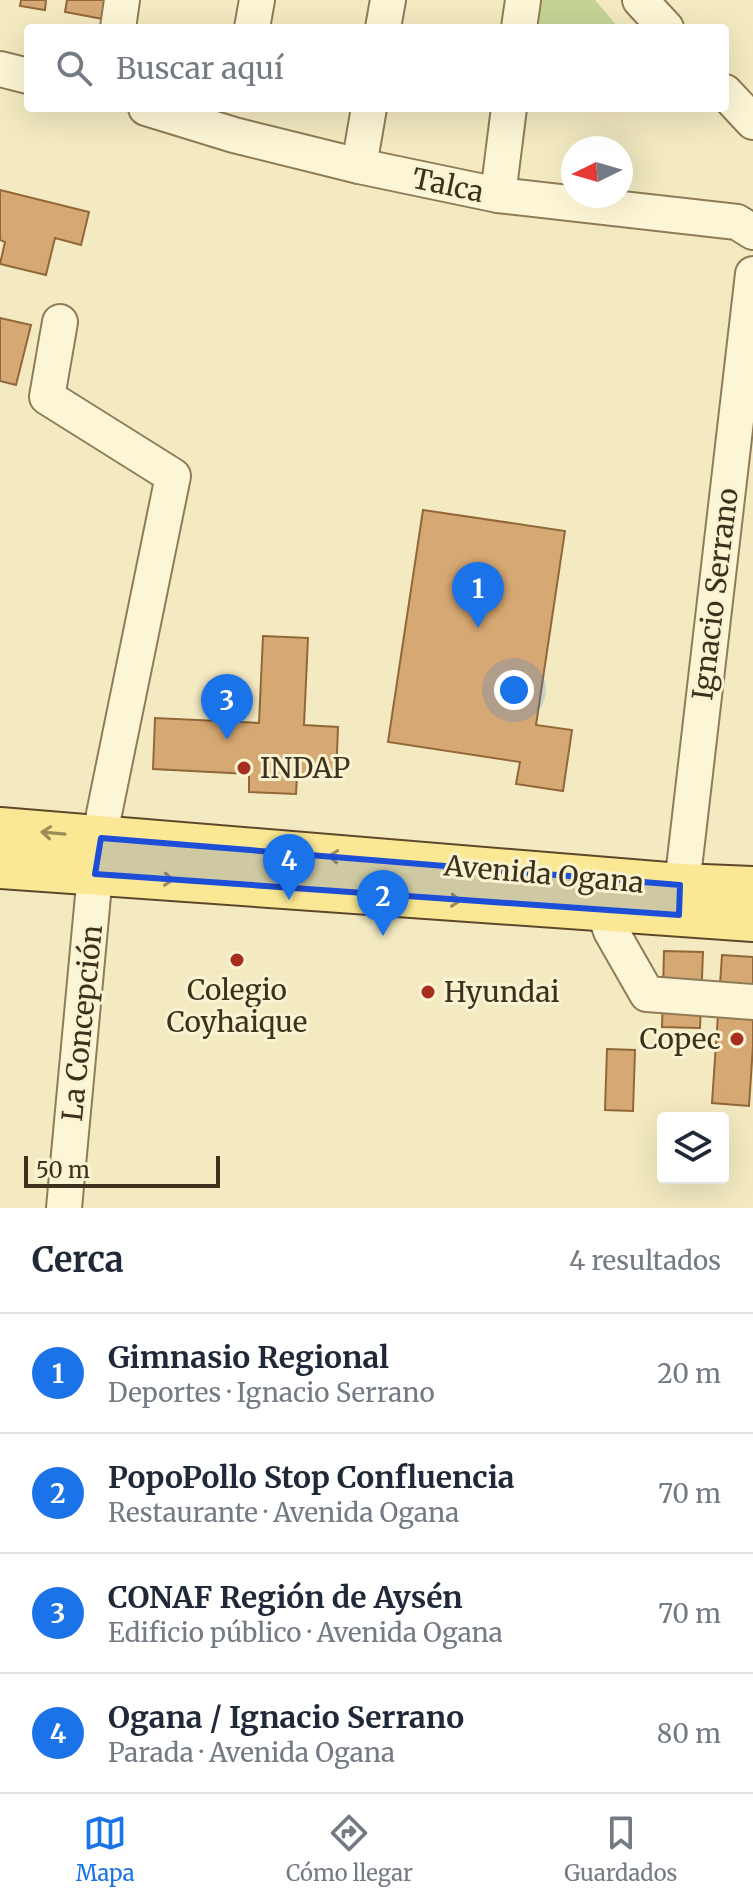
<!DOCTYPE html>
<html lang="es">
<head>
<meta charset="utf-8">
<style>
  :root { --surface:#fff; --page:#f6f6f7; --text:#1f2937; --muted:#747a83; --line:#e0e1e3; --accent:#1a73e8 }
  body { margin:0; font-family:Merriweather,serif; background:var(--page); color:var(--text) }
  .controls { position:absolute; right:24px; bottom:24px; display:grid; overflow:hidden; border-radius:8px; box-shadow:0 8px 32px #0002 }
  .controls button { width:72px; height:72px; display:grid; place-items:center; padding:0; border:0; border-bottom:2px solid var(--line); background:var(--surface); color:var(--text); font:40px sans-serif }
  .compass { position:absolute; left:561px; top:136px; width:72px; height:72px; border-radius:50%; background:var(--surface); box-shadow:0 8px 32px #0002; rotate:265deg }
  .scale { position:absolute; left:24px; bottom:20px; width:196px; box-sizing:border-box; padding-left:8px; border:4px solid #3d301c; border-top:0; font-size:22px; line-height:28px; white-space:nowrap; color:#3d301c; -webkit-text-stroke:6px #faf3d2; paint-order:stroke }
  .you { position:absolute; left:514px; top:690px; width:28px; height:28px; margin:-20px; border:6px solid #fff; border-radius:50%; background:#1a73e8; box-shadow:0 0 0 12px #1a73e833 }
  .badge { display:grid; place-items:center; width:52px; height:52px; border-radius:50%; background:var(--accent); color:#fff; font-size:26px; font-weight:700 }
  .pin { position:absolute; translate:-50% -66px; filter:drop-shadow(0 2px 4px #0008) }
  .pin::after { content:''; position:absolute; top:42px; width:28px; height:24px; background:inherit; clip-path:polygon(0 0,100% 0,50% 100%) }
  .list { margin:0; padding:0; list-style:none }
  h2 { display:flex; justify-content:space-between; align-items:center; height:104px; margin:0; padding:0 32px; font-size:34px }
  h2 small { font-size:26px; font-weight:400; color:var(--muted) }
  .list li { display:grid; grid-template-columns:52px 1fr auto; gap:24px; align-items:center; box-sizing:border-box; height:120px; padding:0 32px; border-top:2px solid var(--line) }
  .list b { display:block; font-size:30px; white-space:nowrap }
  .list p { margin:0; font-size:26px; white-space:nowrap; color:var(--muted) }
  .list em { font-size:26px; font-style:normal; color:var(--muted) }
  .icon { flex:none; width:44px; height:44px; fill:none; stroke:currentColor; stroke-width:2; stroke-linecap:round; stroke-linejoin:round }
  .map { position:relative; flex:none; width:753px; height:1208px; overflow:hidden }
  .search { position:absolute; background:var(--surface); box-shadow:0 8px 32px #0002; left:24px; right:24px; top:24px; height:88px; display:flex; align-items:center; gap:20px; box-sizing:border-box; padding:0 28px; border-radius:8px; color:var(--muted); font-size:30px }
  .sheet { height:584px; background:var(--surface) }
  nav { display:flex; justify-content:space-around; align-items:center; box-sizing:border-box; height:112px; border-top:2px solid var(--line); background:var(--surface); font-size:22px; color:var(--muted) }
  nav a { display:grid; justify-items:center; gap:4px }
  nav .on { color:var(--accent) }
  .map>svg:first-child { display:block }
</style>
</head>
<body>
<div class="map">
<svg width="753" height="1208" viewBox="0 0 753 1208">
  <rect width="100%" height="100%" fill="#f3eac1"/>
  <path fill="#c4d394" d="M533,0H595L619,28H529Z"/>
  <g fill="#d6a873" stroke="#926739" stroke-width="2">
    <path d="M21,0H46L45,10L20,6Z"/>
    <path d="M67,0H107L103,19L65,12Z"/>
    <path d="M0,190L89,212L81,245L55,238L46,275L0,264L5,242L0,240Z"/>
    <path d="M0,318L31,325L16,385L0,381Z"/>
    <path d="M423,510L565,531L536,725L572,730L563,791L516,784L520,762L388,742Z"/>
    <path d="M263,636L308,638L304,725L338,727L336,778L297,776L296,794L249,792V774L153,769L155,718L259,723Z"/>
    <path d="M664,951L703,952L700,1028L662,1027Z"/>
    <path d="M722,955L753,957V1046L749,1106L712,1103Z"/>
    <path d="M607,1049L635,1050L633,1111L605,1110Z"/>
  </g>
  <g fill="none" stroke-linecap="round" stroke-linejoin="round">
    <g stroke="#8f7c56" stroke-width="38">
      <g id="minor">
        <path d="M640,0L666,28"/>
        <path d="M118,28L122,0"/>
        <path d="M252,28L257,0"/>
        <path d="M383,28L388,0"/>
        <path d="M519,28L523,0"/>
        <path d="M0,69L28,76"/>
        <path d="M725,92L753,122"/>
        <path d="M146,108L234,135L359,166L498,195L737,222L753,232"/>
        <path d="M359,166L369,108"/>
        <path d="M498,195L509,108"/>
        <path d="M60,322L47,397L173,476L104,814L95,874L64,1208"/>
        <path d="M679,911L753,274"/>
        <path d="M604,912L611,931L647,994L753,1002"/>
      </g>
    </g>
    <g stroke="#5d482b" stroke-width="46">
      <g id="major">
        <path d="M0,829L680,885L753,888"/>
        <path d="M0,867L753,920"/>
      </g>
    </g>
    <use href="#minor" stroke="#fdf6d6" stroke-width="34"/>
    <use href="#major" stroke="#fbe895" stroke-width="42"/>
  </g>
  <defs><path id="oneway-shaft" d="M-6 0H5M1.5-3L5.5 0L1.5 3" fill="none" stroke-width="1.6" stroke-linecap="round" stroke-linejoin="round" transform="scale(2)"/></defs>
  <g stroke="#9c8c58">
    <use href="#oneway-shaft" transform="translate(53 833) rotate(-175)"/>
    <use href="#oneway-shaft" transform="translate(340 857) rotate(-175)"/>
    <use href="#oneway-shaft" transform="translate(162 879) rotate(4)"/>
    <use href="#oneway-shaft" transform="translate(449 900) rotate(4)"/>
  </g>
  <path fill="#1d4ed8" fill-opacity="0.2" stroke="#1d4ed8" stroke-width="6" stroke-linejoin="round" d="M101,838L680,885L679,915L95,874Z"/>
  <g fill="#a62e1f" stroke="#faf3d2" stroke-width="3">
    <circle cx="244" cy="768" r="8"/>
    <circle cx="237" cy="960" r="8"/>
    <circle cx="428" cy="992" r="8"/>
    <circle cx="737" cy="1039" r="8"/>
  </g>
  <g text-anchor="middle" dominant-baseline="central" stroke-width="6" stroke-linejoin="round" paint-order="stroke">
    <g font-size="28" fill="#3d301c" stroke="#faf3d2">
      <text transform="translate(448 185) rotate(12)">Talca</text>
      <text transform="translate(715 594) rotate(-83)">Ignacio Serrano</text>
      <text transform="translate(544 874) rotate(5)">Avenida Ogana</text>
      <text transform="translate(82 1023) rotate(-84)">La Concepción</text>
    </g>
    <g font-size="28" fill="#3d301c" stroke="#faf3d2" text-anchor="start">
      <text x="260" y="768">INDAP</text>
      <text x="237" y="990" text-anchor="middle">Colegio<tspan x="237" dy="32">Coyhaique</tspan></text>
      <text x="444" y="992">Hyundai</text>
      <text x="721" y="1039" text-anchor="end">Copec</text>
    </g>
  </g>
</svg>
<div class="controls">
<button><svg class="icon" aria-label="layers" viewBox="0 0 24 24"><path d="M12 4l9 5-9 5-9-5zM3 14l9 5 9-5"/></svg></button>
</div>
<svg class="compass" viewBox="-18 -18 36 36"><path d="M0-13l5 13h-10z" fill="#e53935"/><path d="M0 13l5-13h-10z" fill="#747a83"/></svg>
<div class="scale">50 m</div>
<div class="you"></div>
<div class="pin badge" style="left:478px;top:628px">1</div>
<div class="pin badge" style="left:383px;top:936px">2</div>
<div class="pin badge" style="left:227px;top:740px">3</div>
<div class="pin badge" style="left:289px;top:900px">4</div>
<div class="search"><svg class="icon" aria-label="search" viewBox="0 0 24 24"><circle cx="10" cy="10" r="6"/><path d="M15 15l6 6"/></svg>Buscar aquí</div>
</div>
<section class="sheet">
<h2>Cerca<small>4 resultados</small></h2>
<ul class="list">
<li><span class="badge">1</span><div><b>Gimnasio Regional</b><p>Deportes · Ignacio Serrano</p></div><em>20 m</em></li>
<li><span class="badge">2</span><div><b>PopoPollo Stop Confluencia</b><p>Restaurante · Avenida Ogana</p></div><em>70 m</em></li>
<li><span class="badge">3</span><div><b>CONAF Región de Aysén</b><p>Edificio público · Avenida Ogana</p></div><em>70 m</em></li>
<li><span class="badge">4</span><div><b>Ogana / Ignacio Serrano</b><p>Parada · Avenida Ogana</p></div><em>80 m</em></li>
</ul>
</section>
<nav>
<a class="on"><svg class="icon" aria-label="map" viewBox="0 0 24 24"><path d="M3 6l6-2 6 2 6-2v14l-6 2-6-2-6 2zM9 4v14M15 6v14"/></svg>Mapa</a>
<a><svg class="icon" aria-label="directions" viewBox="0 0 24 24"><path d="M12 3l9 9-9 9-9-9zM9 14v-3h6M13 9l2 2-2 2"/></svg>Cómo llegar</a>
<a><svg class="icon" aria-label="saved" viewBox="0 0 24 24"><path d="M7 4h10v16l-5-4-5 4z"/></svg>Guardados</a>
</nav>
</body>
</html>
